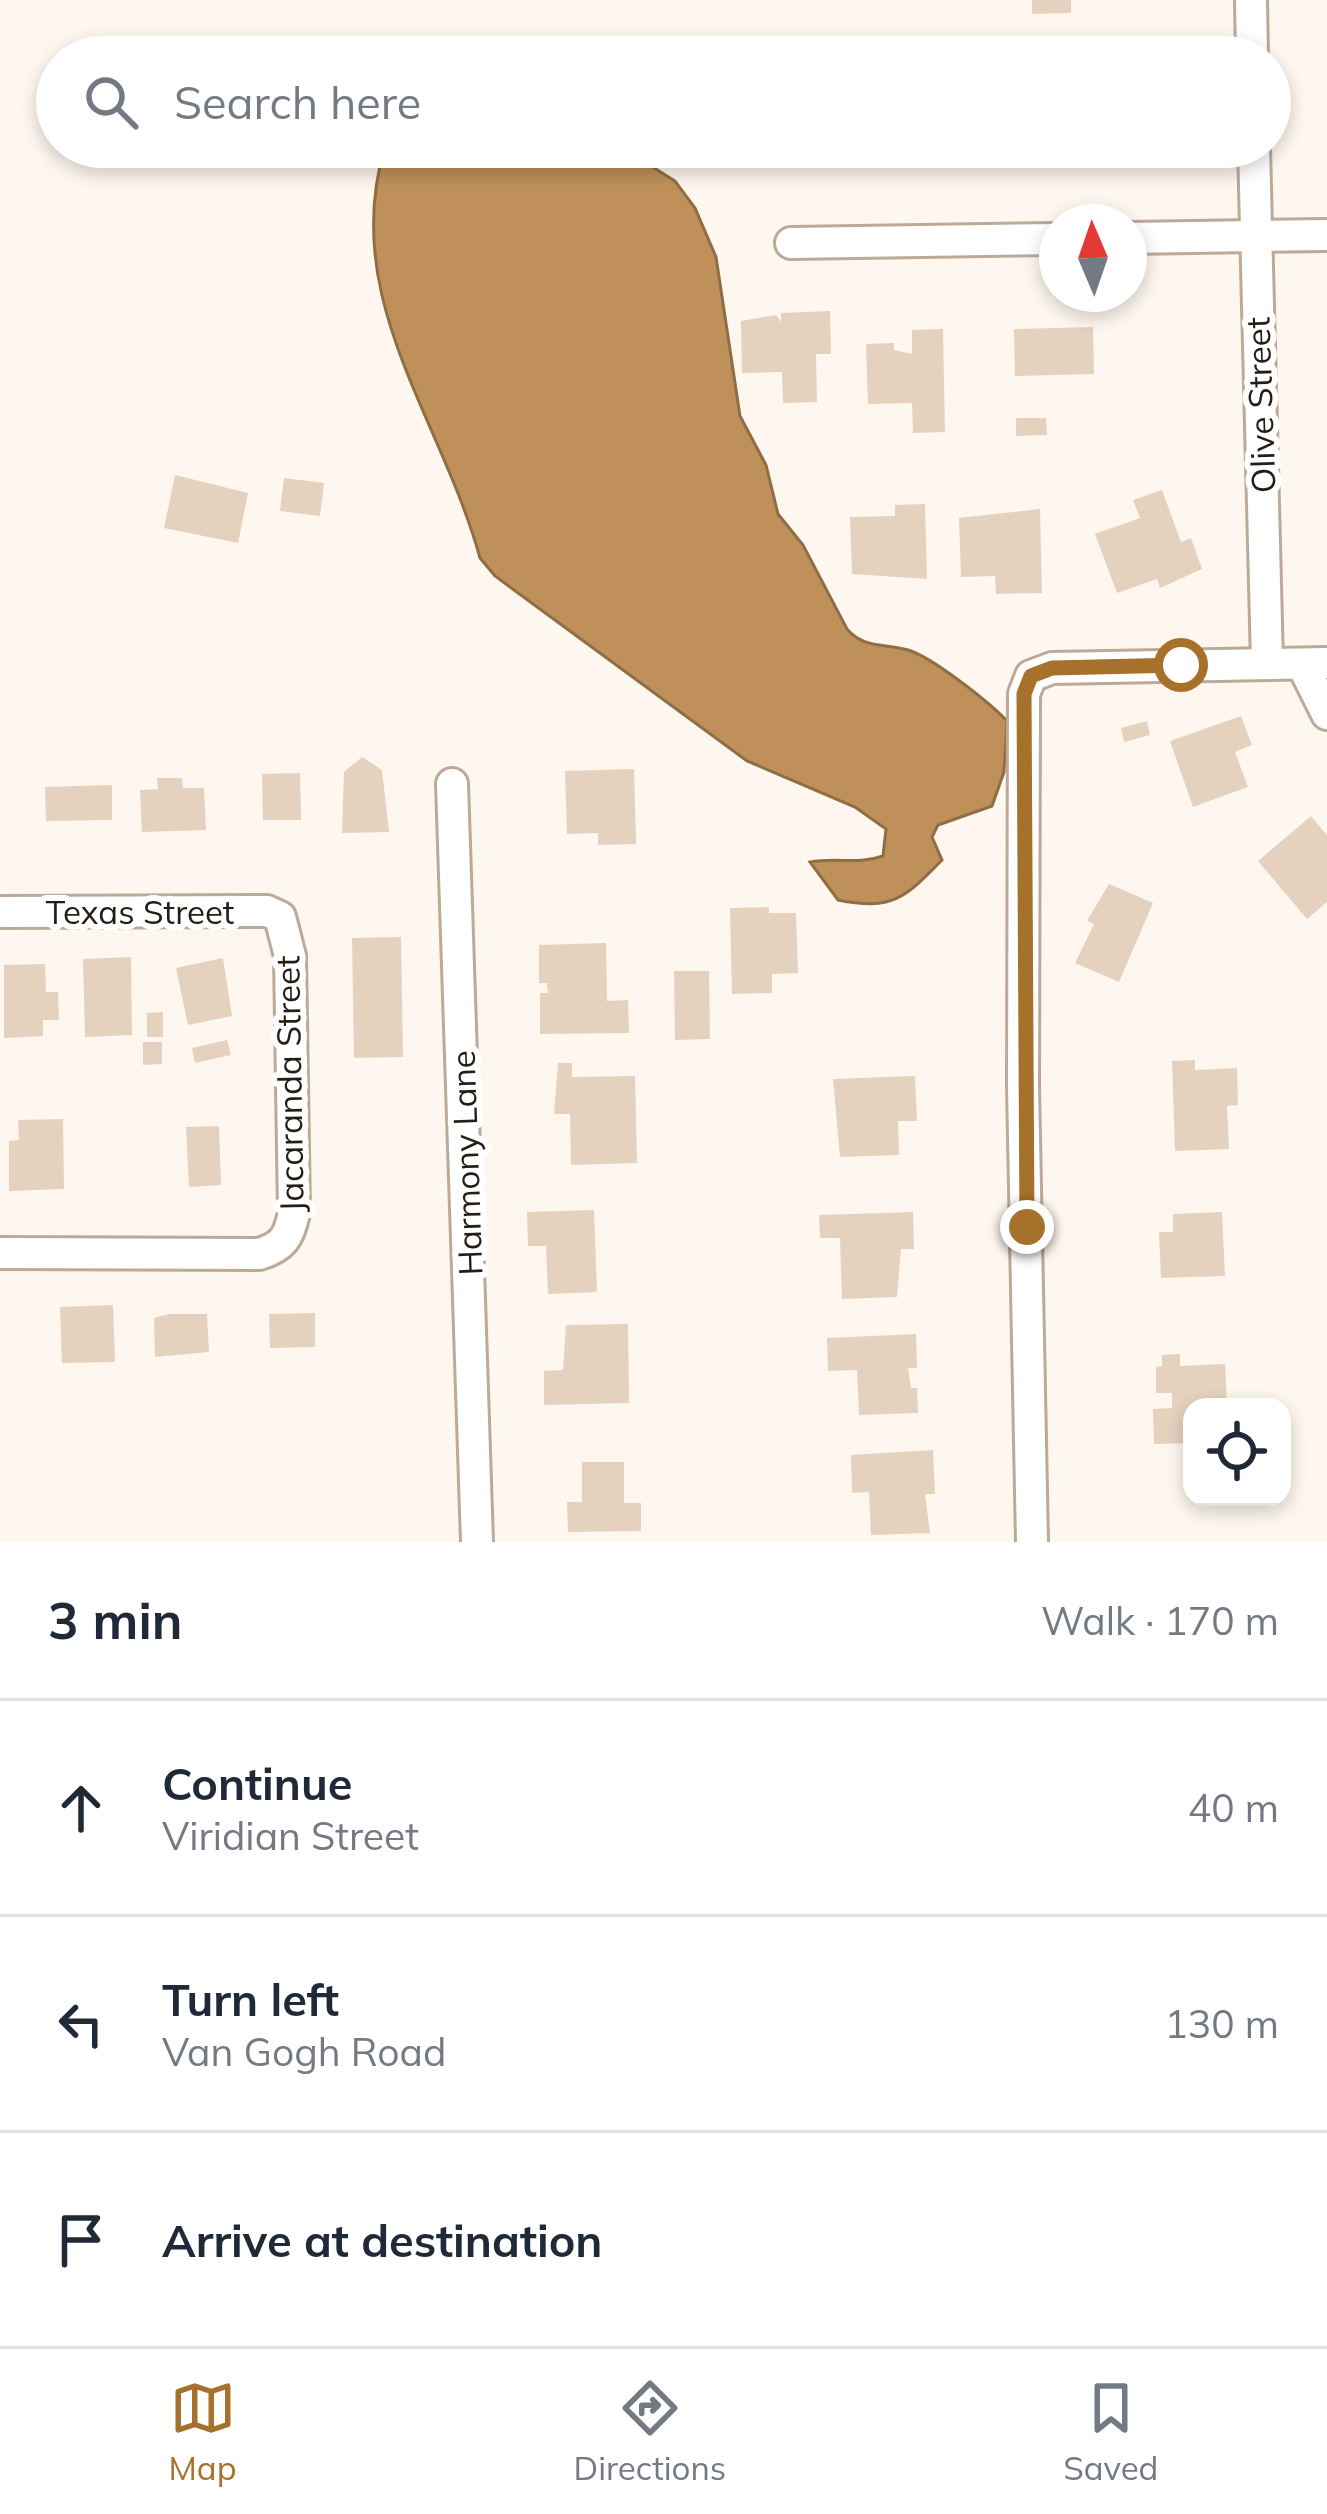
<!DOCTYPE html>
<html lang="en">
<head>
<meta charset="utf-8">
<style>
  :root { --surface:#fff; --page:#f6f6f7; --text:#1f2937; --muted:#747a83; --line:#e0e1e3; --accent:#a6712b }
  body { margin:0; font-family:Mulish,sans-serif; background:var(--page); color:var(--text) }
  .controls { position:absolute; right:36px; bottom:36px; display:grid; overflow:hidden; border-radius:24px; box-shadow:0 6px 18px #0003 }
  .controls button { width:108px; height:108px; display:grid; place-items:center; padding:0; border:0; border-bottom:3px solid var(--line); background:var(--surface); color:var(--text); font:60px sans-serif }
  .compass { position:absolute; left:1039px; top:204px; width:108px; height:108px; border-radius:50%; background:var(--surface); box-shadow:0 6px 18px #0003; rotate:358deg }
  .stop { position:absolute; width:36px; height:36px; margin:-27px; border:9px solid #a6712b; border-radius:50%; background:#fff }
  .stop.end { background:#a6712b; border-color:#fff; box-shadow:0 3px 12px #0008 }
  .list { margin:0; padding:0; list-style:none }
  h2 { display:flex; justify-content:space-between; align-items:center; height:156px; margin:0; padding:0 48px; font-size:51px }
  h2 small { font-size:39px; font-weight:400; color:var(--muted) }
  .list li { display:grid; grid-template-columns:78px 1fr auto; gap:36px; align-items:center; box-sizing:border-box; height:216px; padding:0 48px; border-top:3px solid var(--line) }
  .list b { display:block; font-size:45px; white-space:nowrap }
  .list p { margin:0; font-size:39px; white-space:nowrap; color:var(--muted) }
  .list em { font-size:39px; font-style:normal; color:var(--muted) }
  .icon { flex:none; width:66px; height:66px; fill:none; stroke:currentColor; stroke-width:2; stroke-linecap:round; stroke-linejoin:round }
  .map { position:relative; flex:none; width:1327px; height:1542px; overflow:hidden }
  .search { position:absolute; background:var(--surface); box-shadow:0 6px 18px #0003; left:36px; right:36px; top:36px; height:132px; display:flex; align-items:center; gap:30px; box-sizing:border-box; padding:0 42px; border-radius:66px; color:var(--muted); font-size:45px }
  .sheet { height:804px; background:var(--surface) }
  nav { display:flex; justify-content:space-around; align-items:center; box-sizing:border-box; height:168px; border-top:3px solid var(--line); background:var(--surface); font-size:33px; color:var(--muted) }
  nav a { display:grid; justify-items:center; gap:6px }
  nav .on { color:var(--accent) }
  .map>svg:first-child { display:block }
</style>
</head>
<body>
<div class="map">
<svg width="1327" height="1542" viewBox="0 0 1327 1542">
  <rect width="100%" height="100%" fill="#fef7ef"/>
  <path fill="#bf905a" stroke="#906e45" stroke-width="3" d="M385,147H621L675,181L695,208L716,257L740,416L766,465L778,514L803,545L847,629C864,649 884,643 908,650C932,657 989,702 1007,721L1004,772L992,806L938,825L932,837L942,860C905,898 892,911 838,900L810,862C837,857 857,865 883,856L886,829L855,807L747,761L495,576L480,558C442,419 339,298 385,147Z"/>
  <g fill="#e4d2be">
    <path d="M1032,0H1071V13L1032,14Z"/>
    <path d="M981,147H1057L1058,158L981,160Z"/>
    <path d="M1104,147H1179V156L1104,157Z"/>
    <path d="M830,311L831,354H816L817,402L783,403L782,372L742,373L741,321L776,315L781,322V313Z"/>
    <path d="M1093,327L1094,374L1015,376L1014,329Z"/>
    <path d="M943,329L945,432L913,433L912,403L868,404L866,344L894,343V350L912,354V330Z"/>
    <path d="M1016,418H1046L1047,435L1016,436Z"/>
    <path d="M175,475L248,493L238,543L164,528Z"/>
    <path d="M284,478L324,483L320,516L280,511Z"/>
    <path d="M1162,490L1181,542L1191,538L1202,569L1160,588L1157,579L1117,593L1095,534L1140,518L1133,500Z"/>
    <path d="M925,504L927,579L852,574L850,517L895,516V505Z"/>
    <path d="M1040,509L1042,593L996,594L995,576L961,577L959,518Z"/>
    <path d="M1241,716L1252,745L1235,752L1248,787L1193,807L1170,741Z"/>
    <path d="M1147,721L1150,735L1124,742L1121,728Z"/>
    <path d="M362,757L382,770L389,832L342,833L344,772Z"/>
    <path d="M634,769L636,844L598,845V833L567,834L565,771Z"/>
    <path d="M300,773L301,820H263L262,774Z"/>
    <path d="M157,778H182L183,788H204L206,830L142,832L140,790L158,789Z"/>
    <path d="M112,785V820L46,821L45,787Z"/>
    <path d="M1311,816L1327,835V902L1307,919L1258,861Z"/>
    <path d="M1109,884L1153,903L1119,982L1075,963L1094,924L1087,921Z"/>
    <path d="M769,907V913H796L798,973L772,974V993L732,994L730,908Z"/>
    <path d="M401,937L403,1057L354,1058L352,938Z"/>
    <path d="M606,943L607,1001L628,1000L629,1033L540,1034V993H548L547,983H539V945Z"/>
    <path d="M131,957L132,1035L85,1037L83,959Z"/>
    <path d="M223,958L232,1016L188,1025L176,968Z"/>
    <path d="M45,964L46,992H58L59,1020H43V1036L4,1038V965Z"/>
    <path d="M674,971H709L710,1039L675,1040Z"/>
    <path d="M163,1012V1037H147V1013Z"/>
    <path d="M227,1040L231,1055L195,1063L192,1048Z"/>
    <path d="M143,1042H162V1064L143,1065Z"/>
    <path d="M1195,1060V1070L1237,1068L1238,1105L1227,1106L1229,1149L1175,1151L1172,1061Z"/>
    <path d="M558,1063H572V1077L635,1076L637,1163L571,1165L570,1114H554Z"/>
    <path d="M915,1076L917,1121H898L899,1155L840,1157L833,1079Z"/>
    <path d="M63,1119L64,1189L9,1191V1141L19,1140L18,1120Z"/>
    <path d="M219,1126L221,1185L189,1187L186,1127Z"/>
    <path d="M594,1210L597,1292L548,1294L546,1246H528L527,1212Z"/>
    <path d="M913,1212L914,1249H901L897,1297L842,1299L840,1238H820L819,1215Z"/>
    <path d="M1222,1212L1225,1276L1161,1278L1159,1232H1173V1214Z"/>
    <path d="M113,1305L115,1362L62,1363L60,1307Z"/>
    <path d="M315,1313V1347L270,1348L269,1314Z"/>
    <path d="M169,1314H207L209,1352L155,1357L154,1318Z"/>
    <path d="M628,1324L629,1403L544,1405V1371L563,1370L566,1325Z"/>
    <path d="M916,1334L917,1368H908L911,1388H917L918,1413L859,1415L857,1370L828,1371L827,1338Z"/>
    <path d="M1180,1354V1366L1225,1364L1227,1407H1192V1443L1154,1444L1153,1409L1172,1408V1393H1156V1367L1162,1366V1355Z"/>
    <path d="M933,1450L935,1494H925L930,1533L871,1535L869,1492L852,1493L851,1455Z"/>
    <path d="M582,1462H624V1503H641V1531L568,1532L567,1502H582Z"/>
  </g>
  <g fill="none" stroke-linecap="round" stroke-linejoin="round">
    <g stroke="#bcaa97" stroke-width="36">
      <g id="street">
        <path d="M1251,0L1252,57"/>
        <path d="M1254,147L1267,663"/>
        <path d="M1129,238L1327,235"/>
        <path d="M791,243L1057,239"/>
        <path d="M1302,664L1327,714"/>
        <path d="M452,784L477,1542"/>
        <path d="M0,912L267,911L280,917L290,956L294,1213C289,1237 283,1247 259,1254L0,1253"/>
        <path d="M1032,1542L1023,1086L1024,694L1031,676L1052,668L1327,663"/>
      </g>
    </g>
    <use href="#street" stroke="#fff" stroke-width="30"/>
  </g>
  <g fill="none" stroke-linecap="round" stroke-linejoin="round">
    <path stroke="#a6712b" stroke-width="15" d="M1027,1227L1024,694L1031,676L1052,668L1181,665"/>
  </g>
  <g text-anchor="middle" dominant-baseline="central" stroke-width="12" stroke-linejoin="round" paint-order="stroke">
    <g font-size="33" fill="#231d15" stroke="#fff">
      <text transform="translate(1260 405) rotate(-92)">Olive Street</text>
      <text x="140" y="911">Texas Street</text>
      <text transform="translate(289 1084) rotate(-91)">Jacaranda Street</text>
      <text transform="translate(466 1163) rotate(-92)">Harmony Lane</text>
    </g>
  </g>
</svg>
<div class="controls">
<button><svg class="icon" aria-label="locate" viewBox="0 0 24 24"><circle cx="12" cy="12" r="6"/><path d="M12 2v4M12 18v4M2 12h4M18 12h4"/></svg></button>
</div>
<svg class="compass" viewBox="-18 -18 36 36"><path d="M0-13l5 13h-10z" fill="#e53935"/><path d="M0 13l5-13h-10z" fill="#747a83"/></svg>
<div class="stop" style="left:1181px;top:665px"></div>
<div class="stop end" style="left:1027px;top:1227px"></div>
<div class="search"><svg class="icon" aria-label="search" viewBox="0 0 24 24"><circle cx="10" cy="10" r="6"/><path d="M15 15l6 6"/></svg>Search here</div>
</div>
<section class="sheet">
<h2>3 min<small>Walk · 170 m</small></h2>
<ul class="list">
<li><svg class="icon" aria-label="ahead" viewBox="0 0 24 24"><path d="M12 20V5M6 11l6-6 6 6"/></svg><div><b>Continue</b><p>Viridian Street</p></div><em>40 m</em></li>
<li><svg class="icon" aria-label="left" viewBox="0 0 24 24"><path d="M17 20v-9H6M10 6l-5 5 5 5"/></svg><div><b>Turn left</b><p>Van Gogh Road</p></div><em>130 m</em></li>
<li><svg class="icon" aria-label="arrive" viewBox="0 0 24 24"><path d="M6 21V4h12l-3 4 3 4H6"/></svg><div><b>Arrive at destination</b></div></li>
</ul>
</section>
<nav>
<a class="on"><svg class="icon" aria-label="map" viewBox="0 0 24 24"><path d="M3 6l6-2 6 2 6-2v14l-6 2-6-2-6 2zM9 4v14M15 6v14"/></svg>Map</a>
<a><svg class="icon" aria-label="directions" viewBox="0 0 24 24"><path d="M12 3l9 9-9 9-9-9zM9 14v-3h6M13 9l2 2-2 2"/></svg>Directions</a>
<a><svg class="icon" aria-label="saved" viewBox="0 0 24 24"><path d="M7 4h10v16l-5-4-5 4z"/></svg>Saved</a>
</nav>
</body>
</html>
